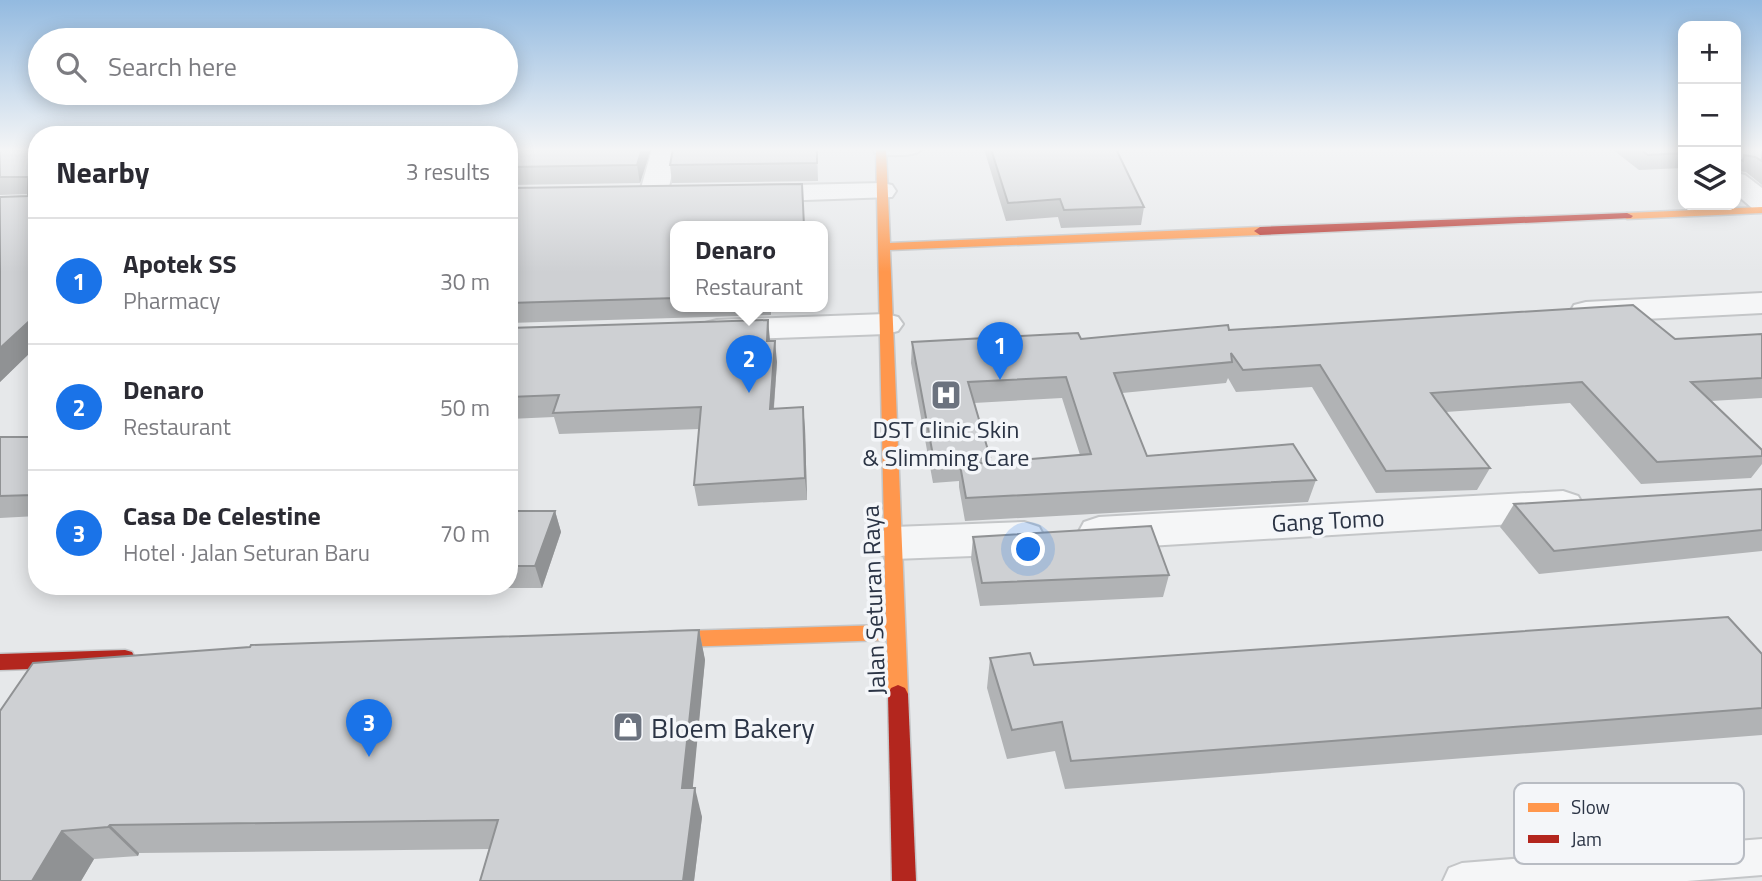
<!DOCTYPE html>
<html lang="en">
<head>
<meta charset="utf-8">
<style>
  :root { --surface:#fff; --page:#f2f2f3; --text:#2b2b33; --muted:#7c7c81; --line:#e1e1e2; --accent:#1a73e8 }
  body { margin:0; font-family:"Titillium Web",sans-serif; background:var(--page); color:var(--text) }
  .controls { position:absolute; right:21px; top:21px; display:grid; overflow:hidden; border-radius:14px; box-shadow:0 4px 18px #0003 }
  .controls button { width:63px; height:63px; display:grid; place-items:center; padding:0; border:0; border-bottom:2px solid var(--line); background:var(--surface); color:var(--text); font:35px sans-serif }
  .you { position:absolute; left:1029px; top:550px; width:24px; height:24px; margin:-18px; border:5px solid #fff; border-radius:50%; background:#1a73e8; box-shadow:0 0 0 10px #1a73e833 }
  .badge { display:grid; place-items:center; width:46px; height:46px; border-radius:50%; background:var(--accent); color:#fff; font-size:23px; font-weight:700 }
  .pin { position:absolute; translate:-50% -58px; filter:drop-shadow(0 2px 4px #0008) }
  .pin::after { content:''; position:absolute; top:37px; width:24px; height:21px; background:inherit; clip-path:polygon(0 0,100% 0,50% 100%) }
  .popup { position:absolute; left:670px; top:221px; width:158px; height:91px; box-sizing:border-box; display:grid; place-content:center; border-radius:14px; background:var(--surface); filter:drop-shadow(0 2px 5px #0005); font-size:23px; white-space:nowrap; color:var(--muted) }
  .popup b { font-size:26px; color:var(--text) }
  .popup::after { content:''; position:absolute; left:50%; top:100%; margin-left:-14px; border:14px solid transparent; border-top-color:var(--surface) }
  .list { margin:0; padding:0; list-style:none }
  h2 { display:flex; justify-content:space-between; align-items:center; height:91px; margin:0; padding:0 28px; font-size:30px }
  h2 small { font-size:23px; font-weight:400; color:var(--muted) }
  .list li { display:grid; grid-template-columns:46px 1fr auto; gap:21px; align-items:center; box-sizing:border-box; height:126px; padding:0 28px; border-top:2px solid var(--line) }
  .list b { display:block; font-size:26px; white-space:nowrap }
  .list p { margin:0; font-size:23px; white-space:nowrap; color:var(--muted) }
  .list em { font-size:23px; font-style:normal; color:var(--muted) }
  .icon { flex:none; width:38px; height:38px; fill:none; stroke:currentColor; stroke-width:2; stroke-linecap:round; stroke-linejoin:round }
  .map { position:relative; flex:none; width:1762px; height:881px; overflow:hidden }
  .search { position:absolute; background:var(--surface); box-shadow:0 4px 18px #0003; left:28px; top:28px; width:490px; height:77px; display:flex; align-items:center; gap:18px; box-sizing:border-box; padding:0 24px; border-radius:38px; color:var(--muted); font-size:26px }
  .panel { position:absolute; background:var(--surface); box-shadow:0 4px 18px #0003; left:28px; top:126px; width:490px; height:469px; border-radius:28px }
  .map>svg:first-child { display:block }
</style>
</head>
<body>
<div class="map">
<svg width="1762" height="881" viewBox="0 0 1762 881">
  <rect width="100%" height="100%" fill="#e6e8ea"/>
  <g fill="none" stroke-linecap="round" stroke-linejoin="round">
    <g stroke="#c4c6c8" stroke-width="4">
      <g id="lane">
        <path d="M874,149H923C914,157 888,156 875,153Z"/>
        <path d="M1762,839V875L1687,881H1443L1449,868L1462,863Z"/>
      </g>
    </g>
    <g stroke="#c4c6c8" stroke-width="4">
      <g id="street">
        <path d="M652,149H678L667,195L663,201L653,203L643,201L639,195Z"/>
        <path d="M1736,173L1745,175L1762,188V210L1752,208L1736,194Z"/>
        <path d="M882,183L892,185L896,191L892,197L749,202L739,200L735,194L739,188L749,186Z"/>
        <path d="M1762,293V313L1586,322L1574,319L1570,312L1574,305L1586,302Z"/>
        <path d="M886,314L898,317L903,324L898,331L886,334L717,340L705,337L700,330L705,323L717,320Z"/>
        <path d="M1563,491L1578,496L1584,506L1578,516L1563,521L1099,549L1084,544L1078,533L1084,522L1099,517Z"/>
        <path d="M1024,522L1039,527L1045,538L1039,549L1024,554L894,559L879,554L872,543L879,532L894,527Z"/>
      </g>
    </g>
    <g stroke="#c4c6c8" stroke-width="3">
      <g id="slow">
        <path d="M876,149H886L890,243L1260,227L1266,231L1260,235L890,250L908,694L905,700L898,703L891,700L888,694L887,640L650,648L643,646L640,640L643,634L650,632L886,625Z"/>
        <path d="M1762,207V213L1627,219L1621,216L1627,213Z"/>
      </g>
    </g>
    <g stroke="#c4c6c8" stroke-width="3">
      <g id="jam">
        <path d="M1627,213L1633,216L1631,218L1260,235L1254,231L1260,227Z"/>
        <path d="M125,650L132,652L135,658L132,664L125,666L0,670V654Z"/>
        <path d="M898,685L905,688L908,694L916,881H892L888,694L891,688Z"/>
      </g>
    </g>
    <use href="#lane" fill="#f5f6f7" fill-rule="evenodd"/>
    <use href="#street" fill="#f5f6f7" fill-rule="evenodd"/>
    <use href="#slow" fill="#ff974d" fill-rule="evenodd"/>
    <use href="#jam" fill="#b3261e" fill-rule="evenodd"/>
  </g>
  <g fill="#b1b3b5" fill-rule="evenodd">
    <path d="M0,149H37V346L0,382V197L28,196V194L0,195Z"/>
    <path d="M509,149H651L640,183L509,185Z"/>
    <path d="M673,149H817L818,181L672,183L670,165Z"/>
    <path d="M984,149H1116L1144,207L1141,225L1061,228L1058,217L1006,221Z"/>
    <path d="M1612,149H1683V168L1639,170Z"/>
    <path d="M1736,149H1762V185L1746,172L1737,171L1736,173Z"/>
    <path d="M802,184L804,227H676V307H771V315L509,323V188Z"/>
    <path d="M509,328L769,341L777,362L774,408L805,428L807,500L698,506L694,485L699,429L559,434L554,417L509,419Z"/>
    <path d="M1229,330L1675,339L1762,334V398L1711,401L1762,456V464L1751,478L1641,484L1570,403L1446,412L1490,468L1477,490L1376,493L1312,387L1236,392L1228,378L1226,383L1122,393L1147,456L1316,480L1308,502L965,521L959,487V481L933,483L911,363L912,342L1081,339ZM1062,398L1080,455L989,463L990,457L974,403Z"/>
    <path d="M37,428V516L0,518V437H30Z"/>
    <path d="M1762,489V551L1539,574L1500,527L1514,504Z"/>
    <path d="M509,511H555L561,532L542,588H400L399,586H509Z"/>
    <path d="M973,537L1169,575L1163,597L980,606L971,559Z"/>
    <path d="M194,586H247L195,588Z"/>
    <path d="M699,630L705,660L692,788L702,817L694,881H480L489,849L139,853L138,856L94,859L81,881L0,711Z"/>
    <path d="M1762,654V735L1065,789L1055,751L1007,759L987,688L990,658L1034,665Z"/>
  </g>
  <g fill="#909294">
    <path d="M642,149H651L640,183L637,165Z"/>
    <path d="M37,314V346L0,382V348Z"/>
    <path d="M768,320L770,340L769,362L767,341Z"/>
    <path d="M775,341L777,362L772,430L770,409Z"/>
    <path d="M803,407L805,428L807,500L805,478Z"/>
    <path d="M555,511L561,532L542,588L535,566Z"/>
    <path d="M699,630L705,660L690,817L682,788Z"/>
    <path d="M695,788L702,817L694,881H683Z"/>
    <path d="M110,825L139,853L138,856L108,827Z"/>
    <path d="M62,831L94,859L81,881H32Z"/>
  </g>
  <g fill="#ced0d3" stroke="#909294" stroke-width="2">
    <path d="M0,149H37V314L0,348V197L28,196V177H0Z"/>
    <path d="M509,149H642L637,165L509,167Z"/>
    <path d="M673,149H817V163L670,165Z"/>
    <path d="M991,149H1116L1144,207L1064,210L1060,199L1008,203Z"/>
    <path d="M1640,149H1683V153L1648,155Z"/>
    <path d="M1736,149H1762V161L1755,157L1744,155L1743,161L1736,157Z"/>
    <path d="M802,184L804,226L676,227V298L509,303V188Z"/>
    <path d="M1633,305L1675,339L1762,334V378L1691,382L1762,450V456L1657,462L1582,382L1431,393L1490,468L1386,471L1320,365L1243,370L1231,353L1232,362L1114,373L1147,456L1293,444L1316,480L966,498L960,465L1091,454L1066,377L968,382L990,457L934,461L912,342L1078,333L1081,339L1228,325L1229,330Z"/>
    <path d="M768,320L767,341H775L770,409L803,407L805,478L694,485L701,407L553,413L559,395L509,397V328Z"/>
    <path d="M37,428V491L33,495L0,496V437H30Z"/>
    <path d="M1762,489V530L1554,551L1514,504Z"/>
    <path d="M509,511H555L535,566H509Z"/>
    <path d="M1151,526L1169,575L982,583L973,537Z"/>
    <path d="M1728,617L1762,654V708L1071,761L1062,722L1012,730L990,658L1030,653L1034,665Z"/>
    <path d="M699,630L682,788H695L683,881H480L498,820L110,825L108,827L62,831L32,881H0V711L33,663L250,647L251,645Z"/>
  </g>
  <linearGradient id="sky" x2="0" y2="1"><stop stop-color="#93bae0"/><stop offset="0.55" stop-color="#f4f5f6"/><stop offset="1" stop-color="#f4f5f6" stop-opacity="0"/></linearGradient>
  <rect width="1762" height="272" fill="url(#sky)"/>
  <defs>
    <g id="hospital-square" transform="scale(1.575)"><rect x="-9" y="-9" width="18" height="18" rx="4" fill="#6c737f" stroke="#f4f6f9"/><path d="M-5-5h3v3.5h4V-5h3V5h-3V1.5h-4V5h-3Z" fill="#fff"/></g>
    <g id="shop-square" transform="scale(1.575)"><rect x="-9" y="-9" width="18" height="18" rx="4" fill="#6c737f" stroke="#f4f6f9"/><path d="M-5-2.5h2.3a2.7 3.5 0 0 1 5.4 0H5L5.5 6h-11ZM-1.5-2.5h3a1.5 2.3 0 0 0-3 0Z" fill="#fff"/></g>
  </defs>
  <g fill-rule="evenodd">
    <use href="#hospital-square" x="946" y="395"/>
    <use href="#shop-square" x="628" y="727"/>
  </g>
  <g text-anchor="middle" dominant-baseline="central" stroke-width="7" stroke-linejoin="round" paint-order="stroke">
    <g font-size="24" fill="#2b3445" stroke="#f4f6f9">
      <text x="946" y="429">DST Clinic Skin<tspan x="946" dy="28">&amp; Slimming Care</tspan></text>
    </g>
    <g font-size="24" fill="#2b3445" stroke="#f4f6f9">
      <text transform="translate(1328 520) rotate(-3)">Gang Tomo</text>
      <text transform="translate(873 600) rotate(-92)">Jalan Seturan Raya</text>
    </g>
    <g font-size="28" fill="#2b3445" stroke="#f4f6f9" text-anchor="start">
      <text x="651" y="727">Bloem Bakery</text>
    </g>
  </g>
  <rect x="1514" y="783" width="230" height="81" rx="10" fill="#f4f6f9" stroke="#b8bcc3" stroke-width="2"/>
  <rect x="1528" y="803" width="31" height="9" fill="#ff974d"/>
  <rect x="1528" y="835" width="31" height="8" fill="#b3261e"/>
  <g font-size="19" fill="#2b3445">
    <text x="1571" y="814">Slow</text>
    <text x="1571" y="846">Jam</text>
  </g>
</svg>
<div class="controls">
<button>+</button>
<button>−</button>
<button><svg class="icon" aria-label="layers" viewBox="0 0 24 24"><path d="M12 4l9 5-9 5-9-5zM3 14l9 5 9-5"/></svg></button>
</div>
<div class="you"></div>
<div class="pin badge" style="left:1000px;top:380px">1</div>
<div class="pin badge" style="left:749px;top:393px">2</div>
<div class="popup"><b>Denaro</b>Restaurant</div>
<div class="pin badge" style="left:369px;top:757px">3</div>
<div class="search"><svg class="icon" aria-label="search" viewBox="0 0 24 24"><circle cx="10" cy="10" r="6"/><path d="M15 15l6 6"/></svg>Search here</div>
<section class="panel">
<h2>Nearby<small>3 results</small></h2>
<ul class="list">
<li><span class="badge">1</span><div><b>Apotek SS</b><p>Pharmacy</p></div><em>30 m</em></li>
<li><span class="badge">2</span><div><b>Denaro</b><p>Restaurant</p></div><em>50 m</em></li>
<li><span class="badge">3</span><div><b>Casa De Celestine</b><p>Hotel · Jalan Seturan Baru</p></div><em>70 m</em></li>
</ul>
</section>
</div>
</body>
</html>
